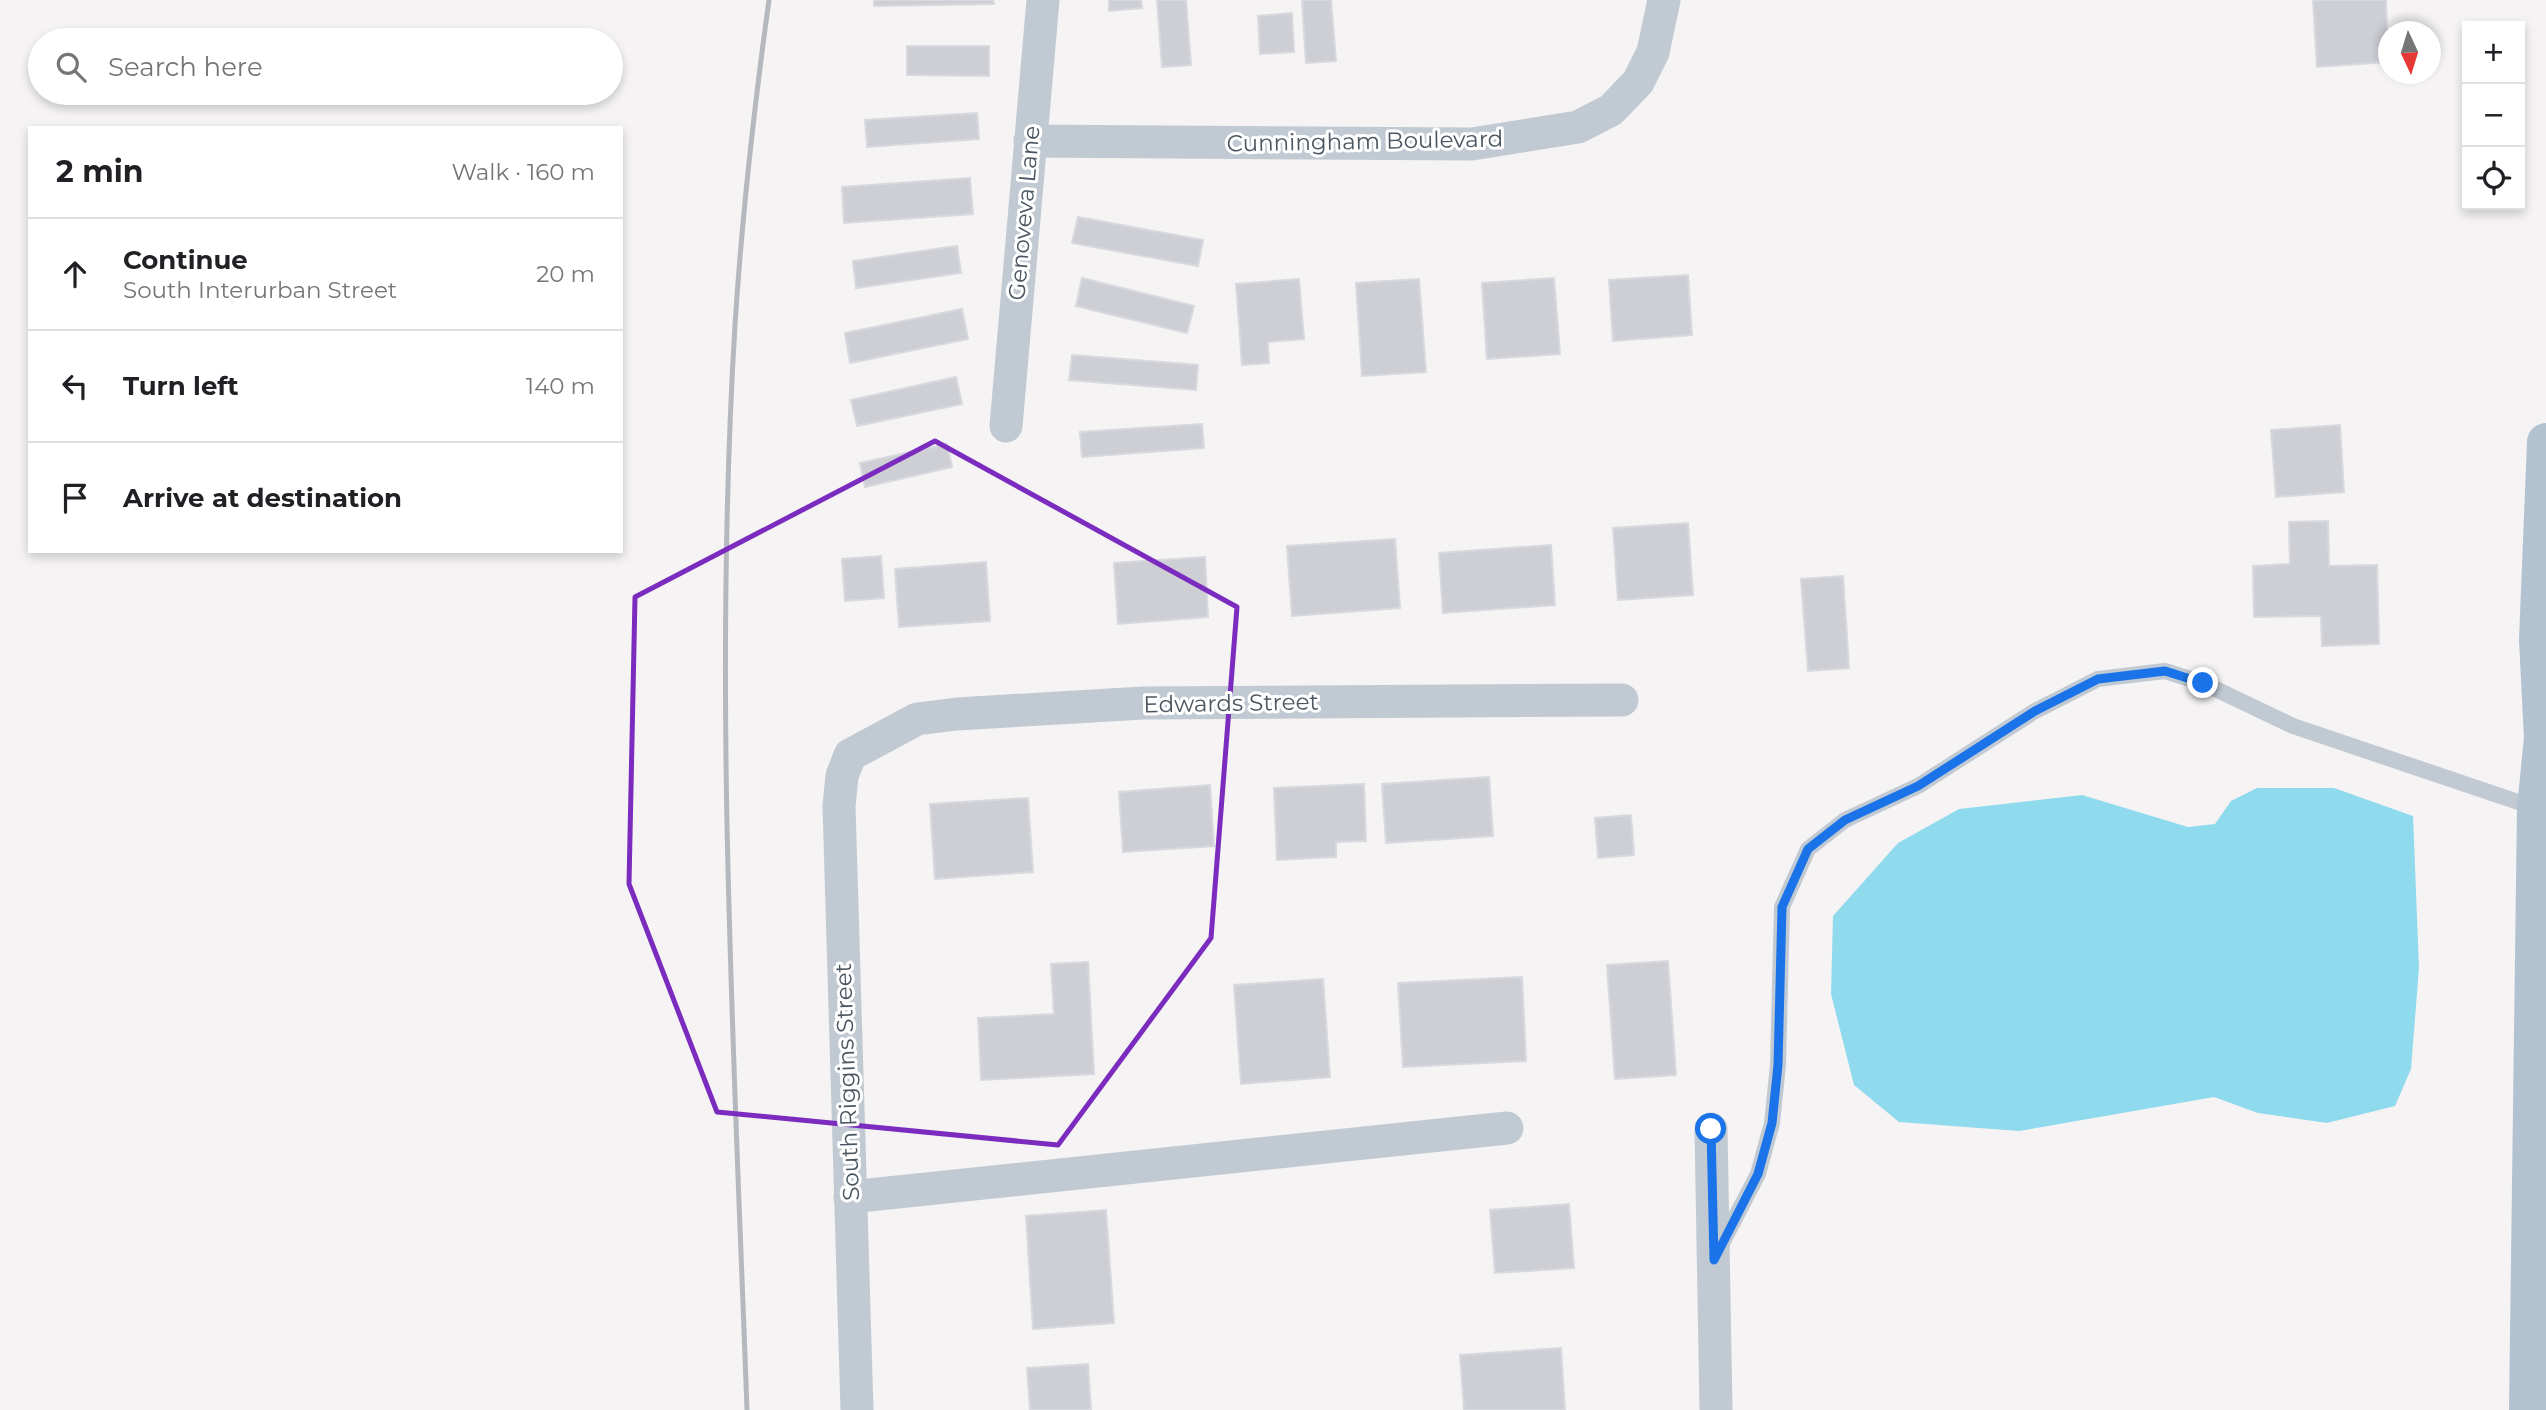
<!DOCTYPE html>
<html lang="en">
<head>
<meta charset="utf-8">
<style>
  :root { --surface:#fff; --page:#f2f2f2; --text:#202124; --muted:#757577; --line:#e0e0e0 }
  body { margin:0; font-family:Montserrat,sans-serif; background:var(--page); color:var(--text) }
  .controls { position:absolute; right:21px; top:21px; display:grid; overflow:hidden; border-radius:0px; box-shadow:0 4px 10px #0003 }
  .controls button { width:63px; height:63px; display:grid; place-items:center; padding:0; border:0; border-bottom:2px solid var(--line); background:var(--surface); color:var(--text); font:35px sans-serif }
  .compass { position:absolute; left:2378px; top:21px; width:63px; height:63px; border-radius:50%; background:var(--surface); box-shadow:0 4px 10px #0003; rotate:176deg }
  .stop { position:absolute; width:21px; height:21px; margin:-16px; border:5px solid #1a73e8; border-radius:50%; background:#fff }
  .stop.end { background:#1a73e8; border-color:#fff; box-shadow:0 2px 7px #0008 }
  .list { margin:0; padding:0; list-style:none }
  h2 { display:flex; justify-content:space-between; align-items:center; height:91px; margin:0; padding:0 28px; font-size:30px }
  h2 small { font-size:23px; font-weight:400; color:var(--muted) }
  .list li { display:grid; grid-template-columns:46px 1fr auto; gap:21px; align-items:center; box-sizing:border-box; height:112px; padding:0 28px; border-top:2px solid var(--line) }
  .list b { display:block; font-size:26px; white-space:nowrap }
  .list p { margin:0; font-size:23px; white-space:nowrap; color:var(--muted) }
  .list em { font-size:23px; font-style:normal; color:var(--muted) }
  .icon { flex:none; width:38px; height:38px; fill:none; stroke:currentColor; stroke-width:2; stroke-linecap:round; stroke-linejoin:round }
  .map { position:relative; flex:none; width:2546px; height:1410px; overflow:hidden }
  .search { position:absolute; background:var(--surface); box-shadow:0 4px 10px #0003; left:28px; top:28px; width:595px; height:77px; display:flex; align-items:center; gap:18px; box-sizing:border-box; padding:0 24px; border-radius:38px; color:var(--muted); font-size:26px }
  .panel { position:absolute; background:var(--surface); box-shadow:0 4px 10px #0003; left:28px; top:126px; width:595px; height:427px; border-radius:0px }
  .map>svg:first-child { display:block }
</style>
</head>
<body>
<div class="map">
<svg width="2546" height="1410" viewBox="0 0 2546 1410">
  <rect width="100%" height="100%" fill="#f5f3f3"/>
  <path fill="#90daee" d="M2257,788H2334L2413,816L2419,968L2411,1069L2395,1106L2327,1123L2258,1113L2214,1097L2019,1131L1899,1122L1854,1085L1831,994L1833,916L1898,843L1959,809L2082,795L2188,827L2215,824L2231,801Z"/>
  <g fill="#cdcfd5" stroke="#d7d9de" stroke-width="2">
    <path d="M874,0H993L994,4L874,6Z"/>
    <path d="M1109,0H1141L1142,8L1109,11Z"/>
    <path d="M1157,0H1186L1191,65L1162,67Z"/>
    <path d="M1302,0H1331L1336,61L1306,63Z"/>
    <path d="M2313,0H2386L2388,62L2317,67Z"/>
    <path d="M1292,13L1294,52L1260,54L1258,16Z"/>
    <path d="M907,46H989V76L907,75Z"/>
    <path d="M977,113L979,139L867,147L865,120Z"/>
    <path d="M970,178L973,214L844,223L842,187Z"/>
    <path d="M1078,217L1203,240L1198,266L1072,243Z"/>
    <path d="M957,246L961,273L856,288L853,261Z"/>
    <path d="M1688,275L1692,335L1613,341L1609,280Z"/>
    <path d="M1082,278L1194,306L1187,333L1076,306Z"/>
    <path d="M1554,278L1560,354L1487,359L1482,283Z"/>
    <path d="M1299,279L1304,339L1268,342L1269,363L1242,365L1236,284Z"/>
    <path d="M1419,279L1426,372L1362,376L1356,283Z"/>
    <path d="M962,309L968,339L850,363L845,333Z"/>
    <path d="M1072,355L1198,365L1196,390L1069,380Z"/>
    <path d="M956,377L962,404L857,426L851,400Z"/>
    <path d="M1202,424L1204,448L1082,457L1080,432Z"/>
    <path d="M2340,425L2344,492L2276,497L2271,430Z"/>
    <path d="M947,444L952,467L865,487L860,463Z"/>
    <path d="M2328,521L2329,566L2377,565L2379,644L2322,646L2321,616L2254,617L2253,566L2290,564L2289,522Z"/>
    <path d="M1688,523L1693,595L1618,600L1613,528Z"/>
    <path d="M1395,539L1400,608L1292,616L1287,546Z"/>
    <path d="M1551,545L1555,605L1443,613L1439,553Z"/>
    <path d="M881,556L884,598L845,601L842,559Z"/>
    <path d="M1205,557L1208,617L1118,624L1114,563Z"/>
    <path d="M986,562L990,621L899,627L895,569Z"/>
    <path d="M1843,576L1849,668L1808,671L1801,579Z"/>
    <path d="M1489,777L1493,836L1386,843L1382,784Z"/>
    <path d="M1364,784L1366,841L1336,842V857L1277,860L1274,788Z"/>
    <path d="M1210,785L1214,846L1123,852L1119,792Z"/>
    <path d="M1028,798L1033,872L935,879L930,804Z"/>
    <path d="M1631,815L1634,855L1598,858L1595,818Z"/>
    <path d="M1668,961L1676,1075L1615,1079L1607,965Z"/>
    <path d="M1088,962L1094,1074L981,1080L978,1018L1054,1014L1051,964Z"/>
    <path d="M1522,977L1526,1061L1403,1067L1398,983Z"/>
    <path d="M1323,979L1330,1077L1241,1084L1234,985Z"/>
    <path d="M1569,1204L1574,1268L1495,1273L1490,1210Z"/>
    <path d="M1106,1210L1114,1323L1033,1329L1026,1216Z"/>
    <path d="M1561,1348L1565,1410H1464L1460,1355Z"/>
    <path d="M1088,1364L1091,1410H1030L1027,1368Z"/>
  </g>
  <g fill="none" stroke-linecap="round" stroke-linejoin="round">
    <path stroke="#c1cad2" stroke-width="16" d="M1720,1247L1758,1174L1772,1123L1778,1065L1782,907L1808,849L1845,820L1918,786L2035,711L2098,679L2165,671L2203,683L2293,726L2536,808"/>
    <g stroke="#c1cad2" stroke-width="33">
      <path d="M1030,141L1472,144L1578,127L1611,110L1638,82L1653,52L1664,0"/>
      <path d="M1006,426L1043,0"/>
      <path d="M1711,1129L1716,1410"/>
      <path d="M850,1197L1507,1128"/>
      <path d="M857,1410L839,806L842,776L850,755L917,719L957,714L1143,703L1622,700"/>
    </g>
    <path stroke="#b3c2d1" stroke-width="38" d="M2528,1410L2536,808L2543,738L2538,640L2546,442"/>
    <path stroke="#b5b8bd" stroke-width="5" d="M747,1410C734,1049 713,686 735,325C742,216 754,108 769,0"/>
  </g>
  <g fill="none" stroke-linecap="round" stroke-linejoin="round">
    <path stroke="#1a73e8" stroke-width="9" d="M1711,1129L1714,1260L1758,1174L1772,1123L1778,1065L1782,907L1808,849L1845,820L1918,786L2035,711L2098,679L2165,671L2203,683"/>
  </g>
  <path fill="none" stroke="#7b2cbf" stroke-width="5" stroke-linejoin="round" d="M935,441L1237,607L1211,938L1058,1145L717,1112L629,884L635,597Z"/>
  <g text-anchor="middle" dominant-baseline="central" stroke-width="6" stroke-linejoin="round" paint-order="stroke">
    <g font-size="23" fill="#4a5661" stroke="#fff">
      <text transform="translate(1365 141) rotate(-1)">Cunningham Boulevard</text>
      <text transform="translate(1024 213) rotate(-85)">Genoveva Lane</text>
      <text transform="translate(1231 703) rotate(-1)">Edwards Street</text>
      <text transform="translate(847 1082) rotate(-92)">South Riggins Street</text>
    </g>
  </g>
</svg>
<div class="controls">
<button>+</button>
<button>−</button>
<button><svg class="icon" aria-label="locate" viewBox="0 0 24 24"><circle cx="12" cy="12" r="6"/><path d="M12 2v4M12 18v4M2 12h4M18 12h4"/></svg></button>
</div>
<svg class="compass" viewBox="-18 -18 36 36"><path d="M0-13l5 13h-10z" fill="#e53935"/><path d="M0 13l5-13h-10z" fill="#757577"/></svg>
<div class="stop" style="left:1711px;top:1129px"></div>
<div class="stop end" style="left:2203px;top:683px"></div>
<div class="search"><svg class="icon" aria-label="search" viewBox="0 0 24 24"><circle cx="10" cy="10" r="6"/><path d="M15 15l6 6"/></svg>Search here</div>
<section class="panel">
<h2>2 min<small>Walk · 160 m</small></h2>
<ul class="list">
<li><svg class="icon" aria-label="ahead" viewBox="0 0 24 24"><path d="M12 20V5M6 11l6-6 6 6"/></svg><div><b>Continue</b><p>South Interurban Street</p></div><em>20 m</em></li>
<li><svg class="icon" aria-label="left" viewBox="0 0 24 24"><path d="M17 20v-9H6M10 6l-5 5 5 5"/></svg><div><b>Turn left</b></div><em>140 m</em></li>
<li><svg class="icon" aria-label="arrive" viewBox="0 0 24 24"><path d="M6 21V4h12l-3 4 3 4H6"/></svg><div><b>Arrive at destination</b></div></li>
</ul>
</section>
</div>
</body>
</html>
